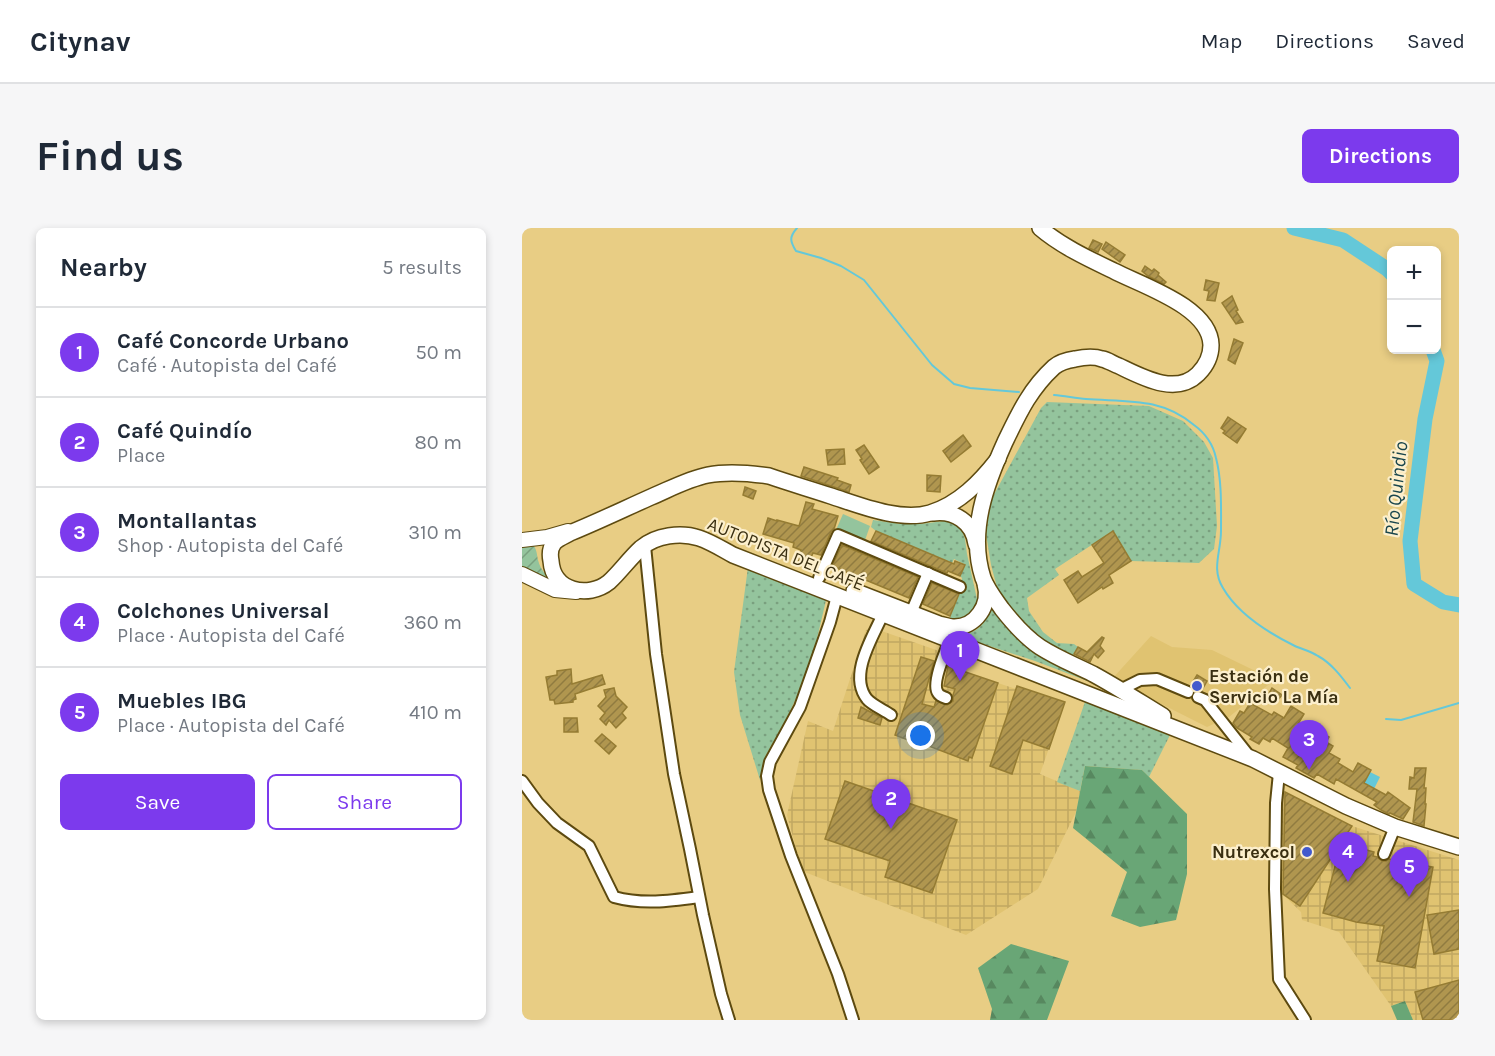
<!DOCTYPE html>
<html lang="en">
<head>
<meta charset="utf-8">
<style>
  :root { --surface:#fff; --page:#f6f6f7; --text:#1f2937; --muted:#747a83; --line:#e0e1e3; --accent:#7c3aed }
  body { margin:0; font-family:Karla,sans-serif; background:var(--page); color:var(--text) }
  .controls { position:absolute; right:18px; top:18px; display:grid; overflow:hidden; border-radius:9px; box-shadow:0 3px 9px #0003 }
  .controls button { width:54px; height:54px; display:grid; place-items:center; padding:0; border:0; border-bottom:2px solid var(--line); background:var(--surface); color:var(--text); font:30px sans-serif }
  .you { position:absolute; left:399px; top:508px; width:21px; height:21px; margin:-15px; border:4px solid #fff; border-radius:50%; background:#1a73e8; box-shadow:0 0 0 9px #1a73e833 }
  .badge { display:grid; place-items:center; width:39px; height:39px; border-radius:50%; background:var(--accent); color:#fff; font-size:20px; font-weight:700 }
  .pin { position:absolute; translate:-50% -50px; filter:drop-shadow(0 2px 3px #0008) }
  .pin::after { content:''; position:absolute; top:32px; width:21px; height:18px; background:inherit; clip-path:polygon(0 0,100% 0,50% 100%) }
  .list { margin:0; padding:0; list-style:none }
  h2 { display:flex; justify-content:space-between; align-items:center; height:78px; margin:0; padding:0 24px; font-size:26px }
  h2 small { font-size:20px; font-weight:400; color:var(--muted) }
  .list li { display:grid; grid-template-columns:39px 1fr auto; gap:18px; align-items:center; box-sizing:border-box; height:90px; padding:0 24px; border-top:2px solid var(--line) }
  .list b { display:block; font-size:22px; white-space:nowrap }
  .list p { margin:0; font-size:20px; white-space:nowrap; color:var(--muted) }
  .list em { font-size:20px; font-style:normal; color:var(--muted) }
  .actions { display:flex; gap:12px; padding:18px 24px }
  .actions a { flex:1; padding:14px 0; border:2px solid var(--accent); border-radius:9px; text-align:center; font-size:21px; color:var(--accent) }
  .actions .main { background:var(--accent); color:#fff }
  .map { position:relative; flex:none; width:937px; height:792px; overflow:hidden; border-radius:9px }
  header { display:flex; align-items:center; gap:36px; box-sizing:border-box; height:84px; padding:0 30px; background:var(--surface); border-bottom:2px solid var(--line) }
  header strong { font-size:28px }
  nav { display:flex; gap:33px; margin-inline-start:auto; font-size:21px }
  .intro { display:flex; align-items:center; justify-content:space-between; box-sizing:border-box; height:144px; padding:0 36px }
  h1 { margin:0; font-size:42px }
  .button { padding:15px 27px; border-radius:9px; background:var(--accent); color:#fff; font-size:21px; font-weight:700 }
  main { display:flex; gap:36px; padding:0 36px }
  aside { flex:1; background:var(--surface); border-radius:9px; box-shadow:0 3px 9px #0003 }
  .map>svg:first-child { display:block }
</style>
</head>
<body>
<header>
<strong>Citynav</strong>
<nav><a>Map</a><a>Directions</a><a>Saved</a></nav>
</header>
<div class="intro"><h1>Find us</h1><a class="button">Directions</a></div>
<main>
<aside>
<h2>Nearby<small>5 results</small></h2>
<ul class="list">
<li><span class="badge">1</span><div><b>Café Concorde Urbano</b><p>Café · Autopista del Café</p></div><em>50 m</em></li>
<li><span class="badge">2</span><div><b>Café Quindío</b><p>Place</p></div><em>80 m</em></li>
<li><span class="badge">3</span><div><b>Montallantas</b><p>Shop · Autopista del Café</p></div><em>310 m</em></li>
<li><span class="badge">4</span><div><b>Colchones Universal</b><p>Place · Autopista del Café</p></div><em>360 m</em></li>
<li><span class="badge">5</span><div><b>Muebles IBG</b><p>Place · Autopista del Café</p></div><em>410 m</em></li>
</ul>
<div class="actions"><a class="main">Save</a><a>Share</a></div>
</aside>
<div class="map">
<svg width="937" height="792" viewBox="0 0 937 792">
  <defs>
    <pattern id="industrial-grid" width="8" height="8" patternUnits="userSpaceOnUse" patternTransform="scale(1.5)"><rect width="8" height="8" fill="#e0c371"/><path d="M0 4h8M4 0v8" fill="none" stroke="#c1a861"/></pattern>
    <pattern id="grass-dots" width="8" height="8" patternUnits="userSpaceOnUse" patternTransform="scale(1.5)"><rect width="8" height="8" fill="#94c49d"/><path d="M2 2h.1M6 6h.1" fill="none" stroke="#7aa07f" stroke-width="1.8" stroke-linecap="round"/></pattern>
    <pattern id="forest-firs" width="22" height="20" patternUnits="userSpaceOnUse" patternTransform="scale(1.5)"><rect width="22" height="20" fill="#69a676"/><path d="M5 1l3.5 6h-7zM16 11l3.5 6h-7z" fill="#57885f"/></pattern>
    <pattern id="garden-furrows" width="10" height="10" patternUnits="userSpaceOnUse" patternTransform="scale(1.5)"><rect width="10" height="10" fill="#94c49d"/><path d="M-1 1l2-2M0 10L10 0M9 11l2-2" fill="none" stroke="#7aa07f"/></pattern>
    <pattern id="water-ripples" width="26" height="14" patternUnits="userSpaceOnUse" patternTransform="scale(1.5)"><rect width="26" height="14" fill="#64c8d9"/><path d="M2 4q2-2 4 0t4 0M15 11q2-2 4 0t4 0" fill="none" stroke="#53a3af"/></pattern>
    <pattern id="building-hatch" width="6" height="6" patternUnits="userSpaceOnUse" patternTransform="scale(1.5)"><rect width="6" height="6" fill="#b0964f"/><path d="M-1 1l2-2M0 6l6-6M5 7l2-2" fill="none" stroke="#907b40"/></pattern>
  </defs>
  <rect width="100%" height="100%" fill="#e8cd84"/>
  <path fill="#e0c371" d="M629,408L650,419L690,422L752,452L707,489L685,499L590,451Z"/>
  <g fill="url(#industrial-grid)">
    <path d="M351,400L417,423L414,434L425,438L420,457L452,467L458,449L494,461L543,474L518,546L558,563L554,584L516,661L444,707L280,643L265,587L286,493L311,503L344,402Z"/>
    <path d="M760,563L830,598L937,632V792H891L883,773L869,778L817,704L780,692L779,684L756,662Z"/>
  </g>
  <g fill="url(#grass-dots)">
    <path d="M525,174L627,178L661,193L682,214L691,230L695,298L692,321L677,335L609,333L591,303L533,341L537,347L505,370L507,383L521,404L535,415L552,416L556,419L550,429L512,408L490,384L476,363L469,337L464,306L469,272L519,180Z"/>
    <path d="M351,292L379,296H398L430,292L438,297L443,311L445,326L455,371V378L450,385L440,394H429L428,388L438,364H439L442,356L439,355L440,350L438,348L442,336L432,331L430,335L354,303L349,299Z"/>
    <path d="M226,339L305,368L294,415L282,453L263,494L244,527L238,552L218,487L212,444Z"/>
    <path d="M468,375L576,457L513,433L437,408V407C456,406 467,393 468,375Z"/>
    <path d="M564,471L650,503L627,549L620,542L563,538L558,563L535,554Z"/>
  </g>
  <g fill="url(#forest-firs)">
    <path d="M563,538L620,542L665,586V646L654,692L618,699L589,688L605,644L551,600Z"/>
    <path d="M489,716L547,733L525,792H468L470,781L456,740Z"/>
    <path d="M883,773L891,792H875L869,778Z"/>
  </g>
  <path fill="url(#garden-furrows)" d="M12,318C15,323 15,327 16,332C19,343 25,349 34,355L0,340V319Z"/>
  <path fill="#94c49d" d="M321,286L348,298L342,315L314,302Z"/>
  <path fill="url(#water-ripples)" d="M848,544L858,549L852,561L842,555Z"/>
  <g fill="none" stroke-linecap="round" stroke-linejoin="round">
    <g stroke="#64c8d9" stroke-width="2">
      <path d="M275,0C267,9 268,13 274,23L299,30L319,38L342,52L410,137L432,156L448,160L497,164"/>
      <path d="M532,167C543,168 553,170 564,171C604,174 639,169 672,197C683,205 691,216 694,230C700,253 699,279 699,303C699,324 689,341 701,360C716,386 745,404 771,417C779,421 788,423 796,428C809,435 819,448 828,460"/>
      <path d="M864,491L879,492L937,475"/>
    </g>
    <g stroke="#64c8d9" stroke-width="15">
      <path d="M772,0L821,12L865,41L870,46"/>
      <path d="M911,122L915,133L903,191L888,313L892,356L921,374L937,377"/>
    </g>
  </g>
  <g fill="url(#building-hatch)" stroke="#957c33" stroke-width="1.5">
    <path d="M571,12L580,16L576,24L567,20Z"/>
    <path d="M584,14L603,27L598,34L580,21Z"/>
    <path d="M623,38L630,43L632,41L637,45L636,47L644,54L642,56L626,48L620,43Z"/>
    <path d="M684,52L697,55L693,73L685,72L687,63L682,62Z"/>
    <path d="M710,68L716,82L714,83L721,94L714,96L700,75Z"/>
    <path d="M712,111L721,115L713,136L706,132Z"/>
    <path d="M706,189L724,201L715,215L701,205L703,203L699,200Z"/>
    <path d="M441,207L449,218L429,234L421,223Z"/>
    <path d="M342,217L357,239L347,246L338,232L340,231L334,222Z"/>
    <path d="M322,221L323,236L306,237L304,222Z"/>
    <path d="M282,239L316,250L315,252L329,257L327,264L279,248Z"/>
    <path d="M405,247L419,248L418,264L405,263Z"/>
    <path d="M223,259L234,263L231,271L221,267Z"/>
    <path d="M284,274L292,276L290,281L316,288L312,301L309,304L299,327L291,325L286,337L275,332L279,322L271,319L272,315L241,306L246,290L255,293V292L277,298Z"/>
    <path d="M354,303L432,336L433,333L443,337L438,348L426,343L425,345L349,313Z"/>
    <path d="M591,303L609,333L587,347L591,355L581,361L580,359L556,375L542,352L556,343L560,349L582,335L570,317Z"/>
    <path d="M320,317L396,349L387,370L310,338Z"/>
    <path d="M410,355L437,366L428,388L401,376Z"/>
    <path d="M580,409L582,410L578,418L582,423L576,430L572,426L568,434L552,426L556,419L565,424Z"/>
    <path d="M399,429L412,433L400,476L412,479L414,473L425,477L431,473V467L433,461L422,458L426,438L476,455L450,530L447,529L446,533L386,510V512L373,507Z"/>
    <path d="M49,441L50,456L80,447L83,456L53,466L54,471L51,472V474L33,476L32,472H28L24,449L35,447V443Z"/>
    <path d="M675,447L685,453L680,462H673L669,457Z"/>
    <path d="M495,458L543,474L527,521L501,512L490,546L468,538Z"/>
    <path d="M92,460L94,468L105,479L100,485L104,490L94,500L87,492L84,497L78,491L83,485L76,478L84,469L82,462Z"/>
    <path d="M750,460L760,467L755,473L746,467Z"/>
    <path d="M728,475L750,487L752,484L762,490L769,478L782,486L776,496L798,508L800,505L807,509L804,514L811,518L807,525L818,531L816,535L831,544L836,535L849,542L842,555L864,567L866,564L888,580L881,591L868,585L867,586L859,582L852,577L855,574L814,551L812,556L795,546L792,550L774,540L776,537L761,529L766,520L750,510L748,514L741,510L737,516L728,511L730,509L715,500L711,495L718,483L722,485Z"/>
    <path d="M339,479L360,490L358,497L336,490Z"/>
    <path d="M42,490H55L56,504H42Z"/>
    <path d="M80,506L94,518L87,526L73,513Z"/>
    <path d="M893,540H904L902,560H904L903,576H904L902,598L891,594L895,561H887L888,549L892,550Z"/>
    <path d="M323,553L435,592L410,665L363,649L368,633L303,611Z"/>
    <path d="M763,564L830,598L778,678L761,666Z"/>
    <path d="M819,615L852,624L851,628L855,629L860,633H864L867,631L911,639L893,740L855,733L862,698L834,694L801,685Z"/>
    <path d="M937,682V721L912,726L905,687Z"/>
    <path d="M937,752V792H901L893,764Z"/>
  </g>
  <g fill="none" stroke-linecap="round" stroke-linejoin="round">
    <g stroke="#5d4a10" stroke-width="14">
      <g id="minor">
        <path d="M123,318L134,426L152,546L168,621L181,687L199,766L207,792"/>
        <path d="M297,350L316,307L438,359"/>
        <path d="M315,368L308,394L278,479L248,534L245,548L247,562L269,628L316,746L331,792"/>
        <path d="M389,385L406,345"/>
        <path d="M361,386C351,409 326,447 345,471C350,477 362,482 369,487"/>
        <path d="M598,462L618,452L635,451L666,464"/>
        <path d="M676,469L683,472L728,529"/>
        <path d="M424,470C421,469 417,467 416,465C409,456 424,422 428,412"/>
        <path d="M757,545L754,575L753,661L757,751L783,792"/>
        <path d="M0,553L16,575L35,595L67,618L92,669C121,677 148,673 177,669"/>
        <path d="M862,626L873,599"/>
      </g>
    </g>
    <g stroke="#5d4a10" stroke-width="16">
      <g id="major">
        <path d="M0,312L25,309L46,303"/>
        <path d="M0,346L33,362L54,364"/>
      </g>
    </g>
    <g stroke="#5d4a10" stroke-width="18">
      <g id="highway">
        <path d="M518,0C539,18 567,31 592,43C621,58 688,79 689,117C689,128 684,138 676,146C654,168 620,149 597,138C591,136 586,132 580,131C572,128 562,129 553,131C546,132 538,134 532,139C508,161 497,185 483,214C464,256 446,304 461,350C465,361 473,371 480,381C491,395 503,409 518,419C535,430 553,437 571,446C595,459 618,474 641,488"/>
        <path d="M476,231C458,254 437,276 408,285C378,294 337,277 309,268C288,261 267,255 247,248C227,245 206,243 186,247C166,251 148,261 129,269C102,281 75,294 48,305C43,308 35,311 32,315C28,320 28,328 29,333C31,363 66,371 87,354C98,344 107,331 119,320C134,307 159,304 177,310C189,314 200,321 211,327L731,531L824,578L873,599L937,619"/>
        <path d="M411,285C432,282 451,294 454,316"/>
        <path d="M332,363L417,396C422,397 427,399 431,399C454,400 469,376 463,356"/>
      </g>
    </g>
    <use href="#minor" stroke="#fff" stroke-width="10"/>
    <use href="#major" stroke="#fff" stroke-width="14"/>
    <use href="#highway" stroke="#fff" stroke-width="15"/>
  </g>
  <g fill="#425acd" stroke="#fcefcc" stroke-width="2">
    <circle cx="675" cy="458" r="6"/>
    <circle cx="785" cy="624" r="6"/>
  </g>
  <g text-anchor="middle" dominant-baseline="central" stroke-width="4.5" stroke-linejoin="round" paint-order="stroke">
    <g font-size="18" fill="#3a2f11" stroke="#fcefcc">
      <text transform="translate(264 326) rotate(22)">AUTOPISTA DEL CAFÉ</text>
    </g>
    <g font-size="18" font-weight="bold" fill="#3a2f11" stroke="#fcefcc" text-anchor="start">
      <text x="687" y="448">Estación de<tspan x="687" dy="21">Servicio La Mía</tspan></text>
      <text x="773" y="624" text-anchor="end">Nutrexcol</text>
    </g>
    <g font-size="20" font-style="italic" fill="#19464d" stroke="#fcefcc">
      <text transform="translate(874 261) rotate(-84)">Río Quindio</text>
    </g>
  </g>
</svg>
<div class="controls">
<button>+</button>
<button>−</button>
</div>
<div class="you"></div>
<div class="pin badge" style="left:438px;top:453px">1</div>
<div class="pin badge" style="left:369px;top:601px">2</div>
<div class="pin badge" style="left:787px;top:542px">3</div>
<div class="pin badge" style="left:826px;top:654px">4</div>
<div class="pin badge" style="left:887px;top:669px">5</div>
</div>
</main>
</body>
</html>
